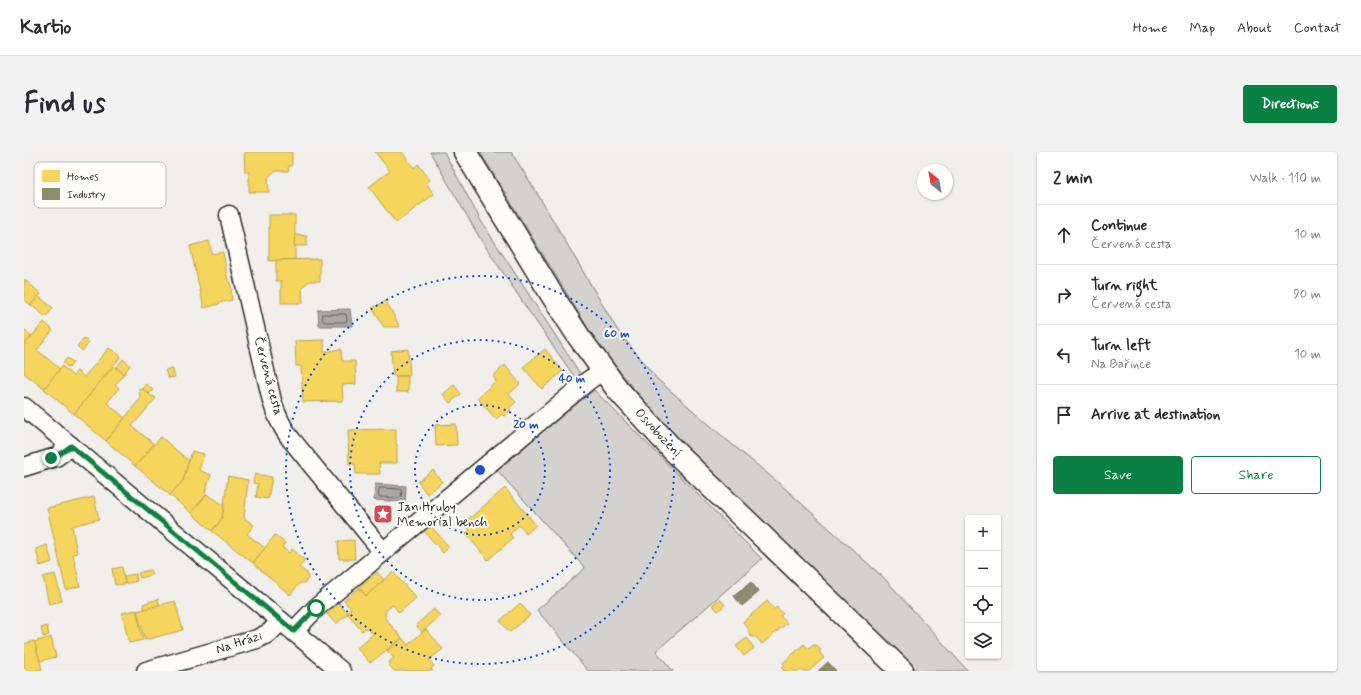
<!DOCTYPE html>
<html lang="en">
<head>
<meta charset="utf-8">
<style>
  :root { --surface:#fff; --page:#f2f2f3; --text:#2b2b33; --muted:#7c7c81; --line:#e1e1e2; --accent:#0b8043 }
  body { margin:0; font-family:Mynerve,sans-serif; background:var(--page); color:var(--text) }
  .controls { position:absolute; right:12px; bottom:12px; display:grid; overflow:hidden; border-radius:4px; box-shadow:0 1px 3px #0004 }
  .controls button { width:36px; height:36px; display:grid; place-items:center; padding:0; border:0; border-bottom:1px solid var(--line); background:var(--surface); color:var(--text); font:20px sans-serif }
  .compass { position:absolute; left:893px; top:12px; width:36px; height:36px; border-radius:50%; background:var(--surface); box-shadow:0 1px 3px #0004; rotate:329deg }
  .stop { position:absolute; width:12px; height:12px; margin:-9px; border:3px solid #0b8043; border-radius:50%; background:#fff }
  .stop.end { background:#0b8043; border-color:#fff; box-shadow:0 1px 4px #0008 }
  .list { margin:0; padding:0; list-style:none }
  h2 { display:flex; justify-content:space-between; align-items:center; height:52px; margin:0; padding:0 16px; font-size:17px }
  h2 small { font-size:13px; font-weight:400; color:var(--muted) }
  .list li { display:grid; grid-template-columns:26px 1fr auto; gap:12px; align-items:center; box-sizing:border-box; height:60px; padding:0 16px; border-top:1px solid var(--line) }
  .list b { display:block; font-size:15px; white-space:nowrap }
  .list p { margin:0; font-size:13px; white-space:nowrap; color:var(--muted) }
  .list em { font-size:13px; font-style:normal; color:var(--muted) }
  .actions { display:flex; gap:8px; padding:12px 16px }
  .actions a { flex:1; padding:9px 0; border:1px solid var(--accent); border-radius:4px; text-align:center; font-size:14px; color:var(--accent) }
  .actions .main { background:var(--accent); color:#fff }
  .icon { flex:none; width:22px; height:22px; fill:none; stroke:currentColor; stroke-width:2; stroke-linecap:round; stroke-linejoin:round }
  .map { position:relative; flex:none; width:989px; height:519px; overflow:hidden; border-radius:4px }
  header { display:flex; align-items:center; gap:24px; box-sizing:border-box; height:56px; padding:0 20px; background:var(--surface); border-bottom:1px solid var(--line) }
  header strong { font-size:19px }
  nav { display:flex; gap:22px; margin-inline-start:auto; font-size:14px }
  .intro { display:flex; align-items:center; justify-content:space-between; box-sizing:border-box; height:96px; padding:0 24px }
  h1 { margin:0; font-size:28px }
  .button { padding:10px 18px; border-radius:4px; background:var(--accent); color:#fff; font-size:14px; font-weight:700 }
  main { display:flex; gap:24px; padding:0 24px }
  aside { flex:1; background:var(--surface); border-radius:4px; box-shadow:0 1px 3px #0004 }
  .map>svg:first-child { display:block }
</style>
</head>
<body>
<header>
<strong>Kartio</strong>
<nav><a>Home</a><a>Map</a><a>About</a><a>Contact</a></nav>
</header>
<div class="intro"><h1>Find us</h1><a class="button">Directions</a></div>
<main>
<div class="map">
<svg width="989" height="519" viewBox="0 0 989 519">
  <rect width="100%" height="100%" fill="#f0efeb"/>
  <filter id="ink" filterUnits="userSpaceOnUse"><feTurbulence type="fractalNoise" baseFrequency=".025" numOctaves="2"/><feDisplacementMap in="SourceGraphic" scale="8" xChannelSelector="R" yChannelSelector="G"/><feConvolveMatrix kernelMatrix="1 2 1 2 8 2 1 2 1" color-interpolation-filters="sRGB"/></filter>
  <g filter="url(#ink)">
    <g fill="#d3d2cf" stroke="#7f7e7d">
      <path d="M406,0H420L457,69L557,223L552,227L504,158L457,88Z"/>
      <path d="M456,0H487L510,36L594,179L633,227L704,289L756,332L860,426L944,519H894L663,295L625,255L599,224L570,186Z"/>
      <path d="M570,238L738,407L632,499L649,519H564L513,458L561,416L472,317Z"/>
    </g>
    <g fill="#aaa9a7" stroke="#777775">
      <path d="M326,157L328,174H295L294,158Z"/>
      <path d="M351,332L382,334L381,350L350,348Z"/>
    </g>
    <g fill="#f6d55c" stroke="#b9a24d">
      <path d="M220,0H268V14H265L264,19H251L244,25L245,40H225V20H221Z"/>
      <path d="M351,0H378L390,16L394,12L406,28L402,31L410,42L372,71L345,35L366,19Z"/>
      <path d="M245,63H271V107L245,109Z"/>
      <path d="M271,83L283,84V94H270Z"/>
      <path d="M185,89L188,102L199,100L204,129L206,131L208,137L207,140L208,148L195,151V152L180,156L166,94Z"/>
      <path d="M296,107V129H285L278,136L279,151H257V129H252V108Z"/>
      <path d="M0,127L17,142L7,153L0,148Z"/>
      <path d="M14,144L29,156L22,165L7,153Z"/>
      <path d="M362,149L376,175H360L348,156Z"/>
      <path d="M20,170L29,178L13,198L36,217L20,237L0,221V193Z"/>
      <path d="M0,177L8,184L0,193Z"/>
      <path d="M60,186L65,191L58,199L53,194Z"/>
      <path d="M300,188V200L317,197L318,209H331L332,232L318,233L319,249L279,250L277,214H272L271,189Z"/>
      <path d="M85,196L97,204L50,262L20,237L38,214L49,224L53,219L60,225Z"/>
      <path d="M384,197L386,223L369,224L367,199Z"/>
      <path d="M521,197L539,219L518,237L499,215Z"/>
      <path d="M43,206L49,210L45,216L39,211Z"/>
      <path d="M99,207L106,213L100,222L92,216Z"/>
      <path d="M481,213L496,232L485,242L492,250L485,256L487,258L480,264L478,262L472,267L453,246L472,229L469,224Z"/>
      <path d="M89,214L100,222L91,233L95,236L83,251L101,266L82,289L50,262Z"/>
      <path d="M148,216L151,225L144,226L141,218Z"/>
      <rect x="372" y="224" width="12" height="16"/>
      <path d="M122,232L129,238L125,242L118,237Z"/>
      <path d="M430,233L437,242L426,251L419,242Z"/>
      <path d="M115,236L118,237L129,245V244L132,246L108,274L130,292L111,314L82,289L116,247Z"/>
      <path d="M432,272L433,293L412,294L411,273Z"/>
      <path d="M372,277V292H373V311H355L356,322H332L331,312H325L324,278Z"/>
      <path d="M137,285L165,309L159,329L146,343L111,314Z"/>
      <path d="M168,299L180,302L175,318L187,323L181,340L183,342L167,361L146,343L159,329Z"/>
      <path d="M409,318L418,330L403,342L394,330Z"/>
      <path d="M231,322L248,325L244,347L232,345L234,332L229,331Z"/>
      <path d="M204,324L224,328L220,366L230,373L223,382L241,396L229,411L188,379L198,366Z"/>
      <path d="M481,336L512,373L502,382L495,373L486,382L489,386L464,408L442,382L446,378L440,371Z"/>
      <path d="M183,342L189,347L190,346L200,354L198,366L188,379L167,361Z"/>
      <path d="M70,345L75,367L48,374L53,401L49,402L56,434L42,438L23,356Z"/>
      <path d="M407,374L425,395L419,401L400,379Z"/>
      <path d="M251,383L261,391L258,395L265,401L268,397L281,408L275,415L283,421L284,427L280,431H276L266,443L229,411Z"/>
      <path d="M330,388L331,407H315L314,389Z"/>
      <path d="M23,393L28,410L16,414L12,397Z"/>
      <path d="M98,415L101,432L91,433L88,417Z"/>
      <path d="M126,418L128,423L116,426L114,421Z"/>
      <path d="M353,420L360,428L342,444L335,435Z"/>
      <path d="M369,420L392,446L375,461L369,453L362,458L361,466L378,486L346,511L333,496L349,482L342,476L338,479L331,471L323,460L327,457L320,449L335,436L342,444Z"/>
      <path d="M31,422L38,449L25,452L19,425Z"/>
      <path d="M112,422L113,429L101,432L100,424Z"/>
      <path d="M134,447L136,454L121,458L119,452Z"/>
      <path d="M696,447L701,453L694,459L688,453Z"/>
      <path d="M151,449L159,478L121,488L113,459Z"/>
      <path d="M743,449L750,457L753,455L759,462L756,464L763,471L738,492L732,485H728L725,482V478L719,470Z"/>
      <path d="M315,451L324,462L312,472L303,462Z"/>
      <path d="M496,451L506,463L486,480L476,469Z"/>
      <path d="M410,457L416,464L398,480L392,473Z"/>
      <path d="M112,458L119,488L105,491L98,461Z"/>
      <path d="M23,474L25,483L19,485L17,476Z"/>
      <path d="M402,477L419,497L405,508L410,514L407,517L409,519H370L365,513L366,509L370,506L363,499L378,486L384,493Z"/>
      <path d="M27,485L32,505L16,509L10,490Z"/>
      <path d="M723,486L730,496L720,504L712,494Z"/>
      <path d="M10,489L18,517L9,519H0V492Z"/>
      <path d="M780,492L785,497L789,493H793L796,497V501L800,506L785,519H760L758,516L761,514L759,511Z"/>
    </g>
    <g fill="#8c8c6e" stroke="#6f6f5a">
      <path d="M727,430L735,440L718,454L710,444Z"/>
      <path d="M804,510L812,519H794Z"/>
    </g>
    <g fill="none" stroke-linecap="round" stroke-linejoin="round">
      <g stroke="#5e5d5d" stroke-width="1">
        <path d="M299,162H322L323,169L322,170H300L299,169Z"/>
        <path d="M356,336L376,337L378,339L377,345L375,346L355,345L354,343L355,338Z"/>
      </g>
      <g stroke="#2b2b2b" stroke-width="21">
        <g id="minor">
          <path d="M205,63L248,249C252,263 258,275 266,286L359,400"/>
          <path d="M0,255L317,519"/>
          <path d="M0,315L32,305L47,294"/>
          <path d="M270,479L292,456L565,228L579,219"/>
          <path d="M122,519L233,487L245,481L257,469"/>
        </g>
      </g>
      <g stroke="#2b2b2b" stroke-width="25">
        <path id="secondary" d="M441,0L528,143L555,185L594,238L649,298L878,519"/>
      </g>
      <use href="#minor" stroke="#fdfcf7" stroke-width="18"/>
      <use href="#secondary" stroke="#fdfcf7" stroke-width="22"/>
    </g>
  </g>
  <g fill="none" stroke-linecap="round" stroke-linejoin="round" filter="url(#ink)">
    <path stroke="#0b8043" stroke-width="5" d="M27,306L36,302L47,294L270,479L292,456"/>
  </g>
  <g fill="none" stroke="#1d4ed8" stroke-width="2" stroke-dasharray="2 4">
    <circle cx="456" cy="318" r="65"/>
    <circle cx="456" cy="318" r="130"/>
    <circle cx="456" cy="318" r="194"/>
  </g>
  <defs>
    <g id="sight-square" transform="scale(1)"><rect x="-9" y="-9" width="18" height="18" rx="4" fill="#d1495b" stroke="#fdfcf7"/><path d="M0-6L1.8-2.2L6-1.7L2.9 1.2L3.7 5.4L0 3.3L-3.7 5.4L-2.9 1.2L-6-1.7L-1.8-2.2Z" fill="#fff"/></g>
  </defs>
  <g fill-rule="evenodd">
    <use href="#sight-square" x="359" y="362"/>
  </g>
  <g text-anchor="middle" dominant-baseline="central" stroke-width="4" stroke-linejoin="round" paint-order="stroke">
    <g font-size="13" fill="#2b2b2b" stroke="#fdfcf7">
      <text transform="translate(244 224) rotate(75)">Červená cesta</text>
      <text transform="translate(634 281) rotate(47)">Osvobození</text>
      <text transform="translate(215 491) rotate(-18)">Na Hrázi</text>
    </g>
    <g font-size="13" fill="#2b2b2b" stroke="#fdfcf7" text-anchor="start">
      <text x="373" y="355">Jan Hruby<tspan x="373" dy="15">Memorial bench</tspan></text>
    </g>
  </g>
  <rect x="10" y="10" width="132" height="46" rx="6" fill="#fdfcf7" stroke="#bebdba" stroke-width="1"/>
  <rect x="18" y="18" width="18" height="12" fill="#f6d55c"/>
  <rect x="18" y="36" width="18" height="12" fill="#8c8c6e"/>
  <g font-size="11" fill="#2b2b2b">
    <text x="43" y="28">Homes</text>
    <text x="43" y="46">Industry</text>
  </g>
  <circle cx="456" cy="318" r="6" fill="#1d4ed8" stroke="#fdfcf7" stroke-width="2"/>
  <g font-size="12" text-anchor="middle" font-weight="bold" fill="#1d4ed8" stroke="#fdfcf7" stroke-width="4" stroke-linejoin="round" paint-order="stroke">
    <text x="593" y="185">60 m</text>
    <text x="548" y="230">40 m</text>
    <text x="502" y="276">20 m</text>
  </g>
</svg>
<div class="controls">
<button>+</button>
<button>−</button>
<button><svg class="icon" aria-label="locate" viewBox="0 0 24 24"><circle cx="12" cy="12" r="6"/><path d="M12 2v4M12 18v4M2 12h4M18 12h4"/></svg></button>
<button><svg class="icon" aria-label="layers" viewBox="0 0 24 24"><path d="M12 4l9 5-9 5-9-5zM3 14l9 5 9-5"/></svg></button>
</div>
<svg class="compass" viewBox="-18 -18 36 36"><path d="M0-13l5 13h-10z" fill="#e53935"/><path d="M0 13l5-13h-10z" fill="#7c7c81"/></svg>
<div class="stop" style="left:292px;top:456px"></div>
<div class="stop end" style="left:27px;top:306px"></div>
</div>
<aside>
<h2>2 min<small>Walk · 110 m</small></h2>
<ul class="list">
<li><svg class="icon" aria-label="ahead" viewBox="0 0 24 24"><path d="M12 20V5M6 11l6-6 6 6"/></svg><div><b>Continue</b><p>Červená cesta</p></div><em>10 m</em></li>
<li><svg class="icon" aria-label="right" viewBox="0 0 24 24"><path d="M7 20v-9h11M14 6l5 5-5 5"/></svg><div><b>Turn right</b><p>Červená cesta</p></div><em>90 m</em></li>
<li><svg class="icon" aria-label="left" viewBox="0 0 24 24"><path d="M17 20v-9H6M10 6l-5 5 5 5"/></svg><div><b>Turn left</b><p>Na Bařince</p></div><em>10 m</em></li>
<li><svg class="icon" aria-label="arrive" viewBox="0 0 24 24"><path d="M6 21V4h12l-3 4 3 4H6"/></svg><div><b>Arrive at destination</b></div></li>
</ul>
<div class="actions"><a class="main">Save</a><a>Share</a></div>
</aside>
</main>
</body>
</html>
